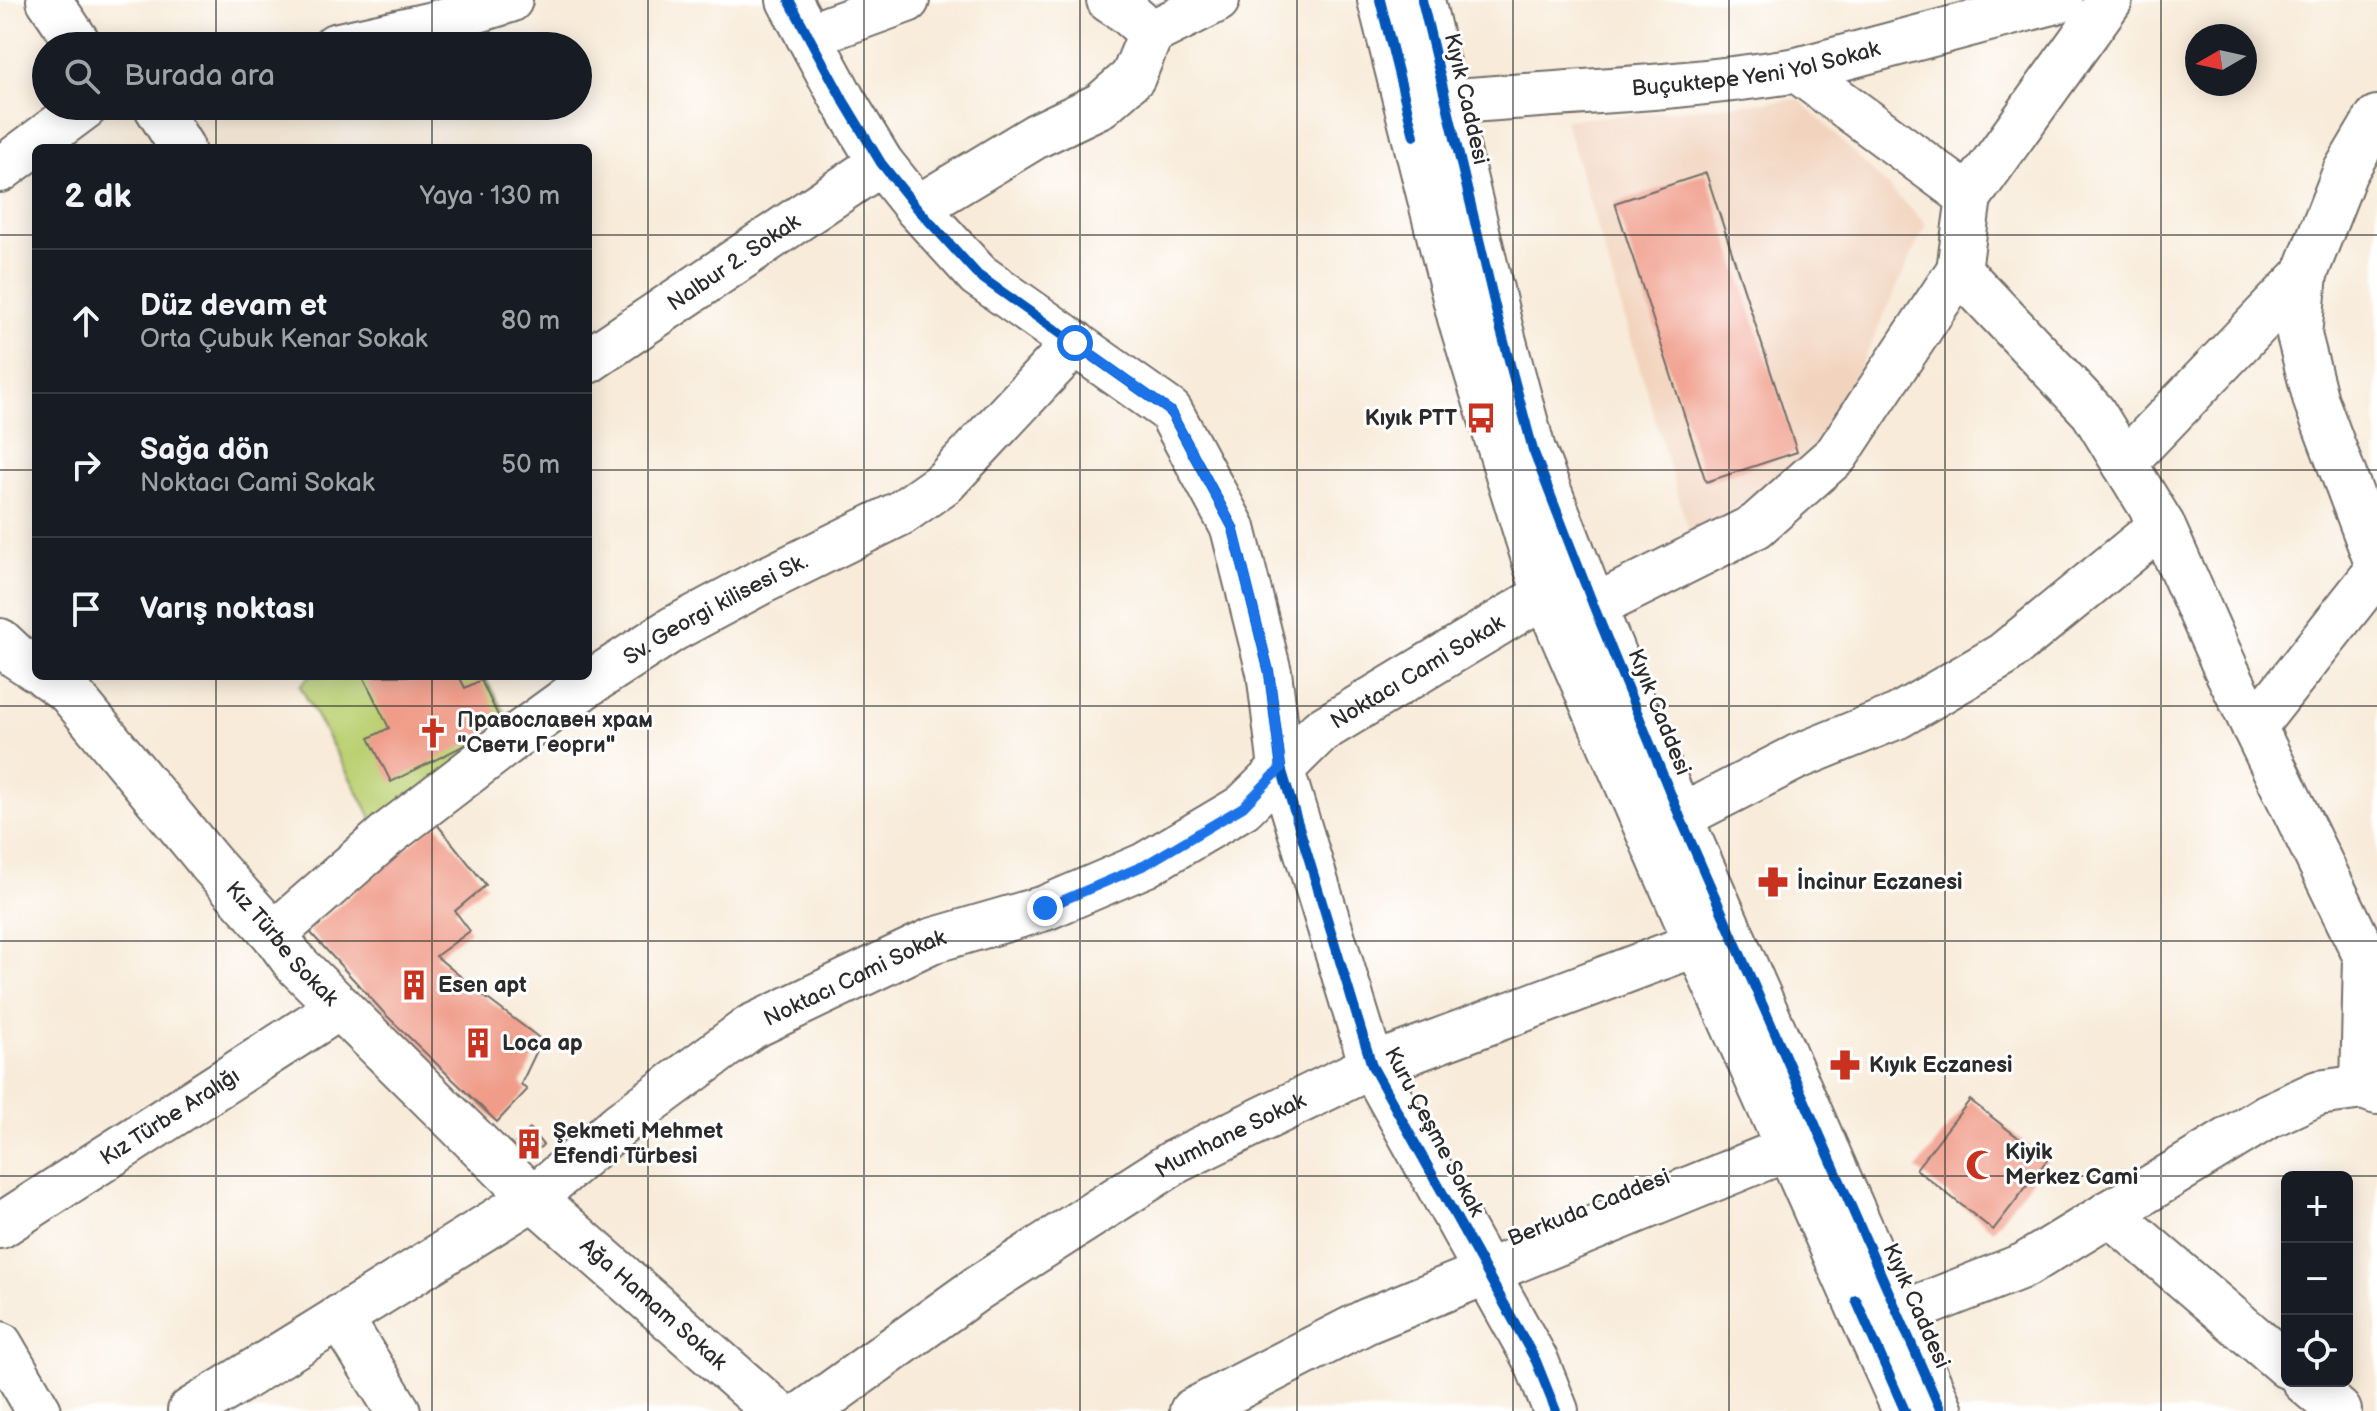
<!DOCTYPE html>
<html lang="tr">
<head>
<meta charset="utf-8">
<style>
  :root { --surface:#171b24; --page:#20242c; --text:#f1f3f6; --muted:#9ea1a6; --line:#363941 }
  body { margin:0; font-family:"Balsamiq Sans",sans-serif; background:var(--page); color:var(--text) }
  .controls { position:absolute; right:24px; bottom:24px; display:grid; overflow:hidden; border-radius:12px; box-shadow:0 4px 20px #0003 }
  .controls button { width:72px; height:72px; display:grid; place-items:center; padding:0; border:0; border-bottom:2px solid var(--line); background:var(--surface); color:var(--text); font:40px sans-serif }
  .compass { position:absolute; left:2185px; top:24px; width:72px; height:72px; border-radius:50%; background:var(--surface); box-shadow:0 4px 20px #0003; rotate:261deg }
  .stop { position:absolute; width:24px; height:24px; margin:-18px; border:6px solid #1a73e8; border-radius:50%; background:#fff }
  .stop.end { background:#1a73e8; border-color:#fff; box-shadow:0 2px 8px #0008 }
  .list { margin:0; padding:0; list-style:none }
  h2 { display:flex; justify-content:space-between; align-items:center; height:104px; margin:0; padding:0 32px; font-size:34px }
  h2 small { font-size:26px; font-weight:400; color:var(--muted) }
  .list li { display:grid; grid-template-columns:52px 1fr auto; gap:24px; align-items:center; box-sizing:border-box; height:144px; padding:0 32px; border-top:2px solid var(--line) }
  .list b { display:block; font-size:30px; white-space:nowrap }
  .list p { margin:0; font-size:26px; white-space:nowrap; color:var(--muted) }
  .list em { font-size:26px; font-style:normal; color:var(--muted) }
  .icon { flex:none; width:44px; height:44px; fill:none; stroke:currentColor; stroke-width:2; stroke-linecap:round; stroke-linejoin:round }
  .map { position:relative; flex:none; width:2377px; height:1411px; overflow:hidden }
  .search { position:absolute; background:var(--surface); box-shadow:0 4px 20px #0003; left:32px; top:32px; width:560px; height:88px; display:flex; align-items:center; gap:20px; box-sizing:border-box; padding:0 28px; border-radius:44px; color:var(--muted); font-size:30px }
  .panel { position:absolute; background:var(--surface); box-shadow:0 4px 20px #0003; left:32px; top:144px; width:560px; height:536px; border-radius:12px }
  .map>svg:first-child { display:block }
</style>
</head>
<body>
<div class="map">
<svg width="2377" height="1411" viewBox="0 0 2377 1411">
  <rect width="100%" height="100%" fill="#fff"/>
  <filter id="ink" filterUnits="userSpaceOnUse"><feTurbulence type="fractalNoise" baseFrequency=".0125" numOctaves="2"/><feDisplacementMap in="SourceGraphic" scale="16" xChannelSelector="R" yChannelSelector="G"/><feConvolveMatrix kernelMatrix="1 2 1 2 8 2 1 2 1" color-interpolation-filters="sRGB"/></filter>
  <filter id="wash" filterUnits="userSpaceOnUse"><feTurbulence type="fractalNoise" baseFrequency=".006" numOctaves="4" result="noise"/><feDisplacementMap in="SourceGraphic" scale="32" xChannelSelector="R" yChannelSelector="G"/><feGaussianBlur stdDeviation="1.8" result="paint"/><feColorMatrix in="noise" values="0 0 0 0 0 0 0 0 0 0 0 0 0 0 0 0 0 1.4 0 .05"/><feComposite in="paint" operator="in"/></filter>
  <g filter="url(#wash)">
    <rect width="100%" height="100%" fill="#f8ebd9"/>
    <path fill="#f2d4be" d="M1799,99L1926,224L1825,444L1691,539L1565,120Z"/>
    <path fill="#bcd073" stroke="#747e4f" stroke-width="2" d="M309,676H484L511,724L376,826L300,686Z"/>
    <g id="blocks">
      <g fill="#f09c89">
        <path d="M1706,173L1797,452L1706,482L1615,203Z"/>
        <path d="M363,676H459L465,688L481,680L503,726L391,782L369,738L389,728Z"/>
        <path d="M436,823L486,885L455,911L470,931L436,956L485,997L542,1040L521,1084L527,1090L497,1122L386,1015L309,931Z"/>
        <path d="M1970,1100L2047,1160L1993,1230L1916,1169Z"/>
        <path d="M530,1129L543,1145L528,1158L515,1143Z"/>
      </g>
    </g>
  </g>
  <g filter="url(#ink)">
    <use href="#blocks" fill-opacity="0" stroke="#736e68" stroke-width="2"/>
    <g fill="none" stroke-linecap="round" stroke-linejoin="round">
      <g stroke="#736e68" stroke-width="48">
        <g id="minor">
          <path d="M49,0L80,46"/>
          <path d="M789,0L843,100L881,163L917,208L978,275L1170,411L1233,528L1269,672L1281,768L1372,1066L1536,1361L1556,1411"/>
          <path d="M1109,0L1126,11L1151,33L1217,0"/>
          <path d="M808,36L907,0"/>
          <path d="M335,46L433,24L510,0"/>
          <path d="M1797,70L1969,197"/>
          <path id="s1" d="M1446,102C1563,92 1681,89 1797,70L2060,0"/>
          <path d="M156,106L182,148"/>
          <path d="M2377,118L2345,172L2305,274L2299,335L2316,401L2377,563"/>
          <path d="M0,170L86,106"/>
          <path d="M917,208L1036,136L1101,105L1133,77L1151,33"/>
          <path d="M1959,270L2093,412L2162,525L2226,669L2366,957L2363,1087L2377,1076"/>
          <path id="s2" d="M588,361L881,163"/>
          <path d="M2124,463L2305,274"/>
          <path d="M1594,607L1756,526L1837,454L1959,270L1969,197L2110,0"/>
          <path d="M0,641L16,656L36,669"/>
          <path id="s3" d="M46,676L69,692L211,864L274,934L296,964L533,1198L775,1411"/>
          <path d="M2254,727L2377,571"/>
          <path d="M1680,817L1797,757L1898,716L2003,655L2162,525"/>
          <path id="s4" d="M274,934L388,834L504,745L585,686L673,629L759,583L901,513L945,482L1075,343"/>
          <path d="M2109,1213L2287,1366"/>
          <path id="s5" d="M0,1226L340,1007"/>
          <path d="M1898,1315L2025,1265L2268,1116L2318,1093L2363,1087L2377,1092"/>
          <path d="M340,1317L398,1411"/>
          <path d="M0,1344L39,1411"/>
          <path d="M2304,1381L2339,1411"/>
          <path id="s6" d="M190,1411L533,1198L620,1124L751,1027L931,941L1045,908L1145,865L1243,807L1320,731L1545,595"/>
          <path id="s7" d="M807,1411L978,1288L1176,1161L1372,1066L1697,944"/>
          <path d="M1192,1411L1367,1321L1787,1149"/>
        </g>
      </g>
      <g stroke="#736e68" stroke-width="48">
        <g id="major">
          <path d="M1380,0L1460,318L1545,595L1697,944L1905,1411"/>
          <path d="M1422,0L1499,323L1533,450L1594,607L1680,817L1941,1411"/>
        </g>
      </g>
      <use href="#minor" stroke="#fff" stroke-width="44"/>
      <use href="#major" stroke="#fff" stroke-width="44"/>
      <g stroke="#fff" stroke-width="15">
        <g id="cycleway">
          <path d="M789,0L843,100L881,163L917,208L978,275L1170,411L1233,528L1269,672L1281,768L1372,1066L1536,1361L1556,1411"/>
          <path d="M1380,0L1414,136"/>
          <path d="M1422,0L1499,323L1533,450L1594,607L1680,817L1941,1411"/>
          <path d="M1856,1300L1905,1411"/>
        </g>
      </g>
      <use href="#cycleway" stroke="#0057b8" stroke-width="10"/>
    </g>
  </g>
  <g fill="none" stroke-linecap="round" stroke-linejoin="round" filter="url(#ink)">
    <path stroke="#1a73e8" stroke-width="10" d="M1045,908L1145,865L1243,807L1281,768L1269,672L1233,528L1170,411L1075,343"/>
  </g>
  <path fill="none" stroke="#2b2b2b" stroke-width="2" stroke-opacity="0.55" d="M216,0V46M432,0V46M648,0V1411M864,0V1411M1080,0V1411M1297,0V1411M1513,0V1411M1729,0V1411M1945,0V1411M2161,0V1411M216,106V148M432,106V148M0,235H36M588,235H2377M0,470H36M588,470H2377M216,676V1411M432,676V1411M0,706H2377M0,941H2377M0,1176H2377"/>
  <defs>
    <g id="bus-bare" transform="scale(2.4)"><path d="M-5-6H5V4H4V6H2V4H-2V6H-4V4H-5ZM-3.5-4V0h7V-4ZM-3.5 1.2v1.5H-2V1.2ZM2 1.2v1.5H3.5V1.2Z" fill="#c8321e" stroke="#fff" stroke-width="2.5" paint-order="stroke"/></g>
    <g id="church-bare" transform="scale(2.4)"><path d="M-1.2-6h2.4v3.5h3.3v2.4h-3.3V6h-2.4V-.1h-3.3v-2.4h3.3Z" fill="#c8321e" stroke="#fff" stroke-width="2.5" paint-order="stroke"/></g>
    <g id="pharmacy-bare" transform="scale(2.4)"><path d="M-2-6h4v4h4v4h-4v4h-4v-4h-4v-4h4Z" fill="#c8321e" stroke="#fff" stroke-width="2.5" paint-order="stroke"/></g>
    <g id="building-bare" transform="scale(2.4)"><path d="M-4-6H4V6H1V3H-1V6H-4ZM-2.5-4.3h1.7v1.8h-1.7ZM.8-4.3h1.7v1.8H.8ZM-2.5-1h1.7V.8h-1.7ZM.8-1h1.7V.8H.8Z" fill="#c8321e" stroke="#fff" stroke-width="2.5" paint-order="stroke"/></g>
    <g id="mosque-bare" transform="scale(2.4)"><path d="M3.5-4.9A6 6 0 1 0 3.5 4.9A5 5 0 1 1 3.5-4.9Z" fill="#c8321e" stroke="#fff" stroke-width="2.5" paint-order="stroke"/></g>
  </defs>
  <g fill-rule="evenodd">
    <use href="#bus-bare" x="1481" y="418"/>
    <use href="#church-bare" x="433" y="733"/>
    <use href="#pharmacy-bare" x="1773" y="882"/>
    <use href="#building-bare" x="414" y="985"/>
    <use href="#building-bare" x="478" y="1043"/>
    <use href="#pharmacy-bare" x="1845" y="1065"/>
    <use href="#building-bare" x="529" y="1144"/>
    <use href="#mosque-bare" x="1981" y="1165"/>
  </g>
  <g text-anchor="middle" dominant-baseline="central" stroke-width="6" stroke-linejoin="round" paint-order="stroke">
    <g font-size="22" fill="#2b2b2b" stroke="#fff">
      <text stroke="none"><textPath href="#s1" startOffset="312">Buçuktepe Yeni Yol Sokak</textPath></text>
      <text transform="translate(1466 99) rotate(77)">Kıyık Caddesi</text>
      <text stroke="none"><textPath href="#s2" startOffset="176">Nalbur 2. Sokak</textPath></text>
      <text stroke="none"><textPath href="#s4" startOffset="550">Sv. Georgi kilisesi Sk.</textPath></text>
      <text stroke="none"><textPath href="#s6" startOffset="1444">Noktacı Cami Sokak</textPath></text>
      <text transform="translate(1659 712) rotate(68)">Kıyık Caddesi</text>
      <text stroke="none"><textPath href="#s3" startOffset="358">Kız Türbe Sokak</textPath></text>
      <text stroke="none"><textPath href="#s6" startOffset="796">Noktacı Cami Sokak</textPath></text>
      <text stroke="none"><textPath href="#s5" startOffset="202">Kız Türbe Aralığı</textPath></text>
      <text transform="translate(1434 1132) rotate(62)">Kuru Çeşme Sokak</text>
      <text stroke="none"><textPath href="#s7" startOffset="506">Mumhane Sokak</textPath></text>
      <text transform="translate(1589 1208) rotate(-22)">Berkuda Caddesi</text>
      <text stroke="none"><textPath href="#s3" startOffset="876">Ağa Hamam Sokak</textPath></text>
      <text transform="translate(1916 1306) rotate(66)">Kıyık Caddesi</text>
    </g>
    <g font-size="22" font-weight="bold" fill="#2b2b2b" stroke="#fff" text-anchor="start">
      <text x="1457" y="418" text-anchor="end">Kıyık PTT</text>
      <text x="457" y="720">Православен храм<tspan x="457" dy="25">"Свети Георги"</tspan></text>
      <text x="1797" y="882">İncinur Eczanesi</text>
      <text x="438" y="985">Esen apt</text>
      <text x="502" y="1043">Loca ap</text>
      <text x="1869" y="1065">Kıyık Eczanesi</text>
      <text x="553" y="1131">Şekmeti Mehmet<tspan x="553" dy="25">Efendi Türbesi</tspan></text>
      <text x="2005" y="1152">Kiyik<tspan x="2005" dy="25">Merkez Cami</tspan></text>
    </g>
  </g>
</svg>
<div class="controls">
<button>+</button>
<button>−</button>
<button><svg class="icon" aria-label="locate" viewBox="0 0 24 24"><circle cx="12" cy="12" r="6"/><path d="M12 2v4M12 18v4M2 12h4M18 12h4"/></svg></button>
</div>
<svg class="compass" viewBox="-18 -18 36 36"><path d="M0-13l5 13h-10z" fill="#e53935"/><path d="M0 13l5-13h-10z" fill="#9ea1a6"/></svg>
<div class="stop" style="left:1075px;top:343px"></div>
<div class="stop end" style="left:1045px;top:908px"></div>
<div class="search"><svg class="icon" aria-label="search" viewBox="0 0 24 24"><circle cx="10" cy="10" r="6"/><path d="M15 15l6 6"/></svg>Burada ara</div>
<section class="panel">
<h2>2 dk<small>Yaya · 130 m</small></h2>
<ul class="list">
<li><svg class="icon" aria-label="ahead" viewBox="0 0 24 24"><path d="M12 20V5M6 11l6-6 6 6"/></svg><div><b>Düz devam et</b><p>Orta Çubuk Kenar Sokak</p></div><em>80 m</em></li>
<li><svg class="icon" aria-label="right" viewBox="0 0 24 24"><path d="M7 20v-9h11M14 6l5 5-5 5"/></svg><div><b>Sağa dön</b><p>Noktacı Cami Sokak</p></div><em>50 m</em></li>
<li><svg class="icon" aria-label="arrive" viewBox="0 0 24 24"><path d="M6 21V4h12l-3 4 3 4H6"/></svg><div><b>Varış noktası</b></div></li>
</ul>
</section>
</div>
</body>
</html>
